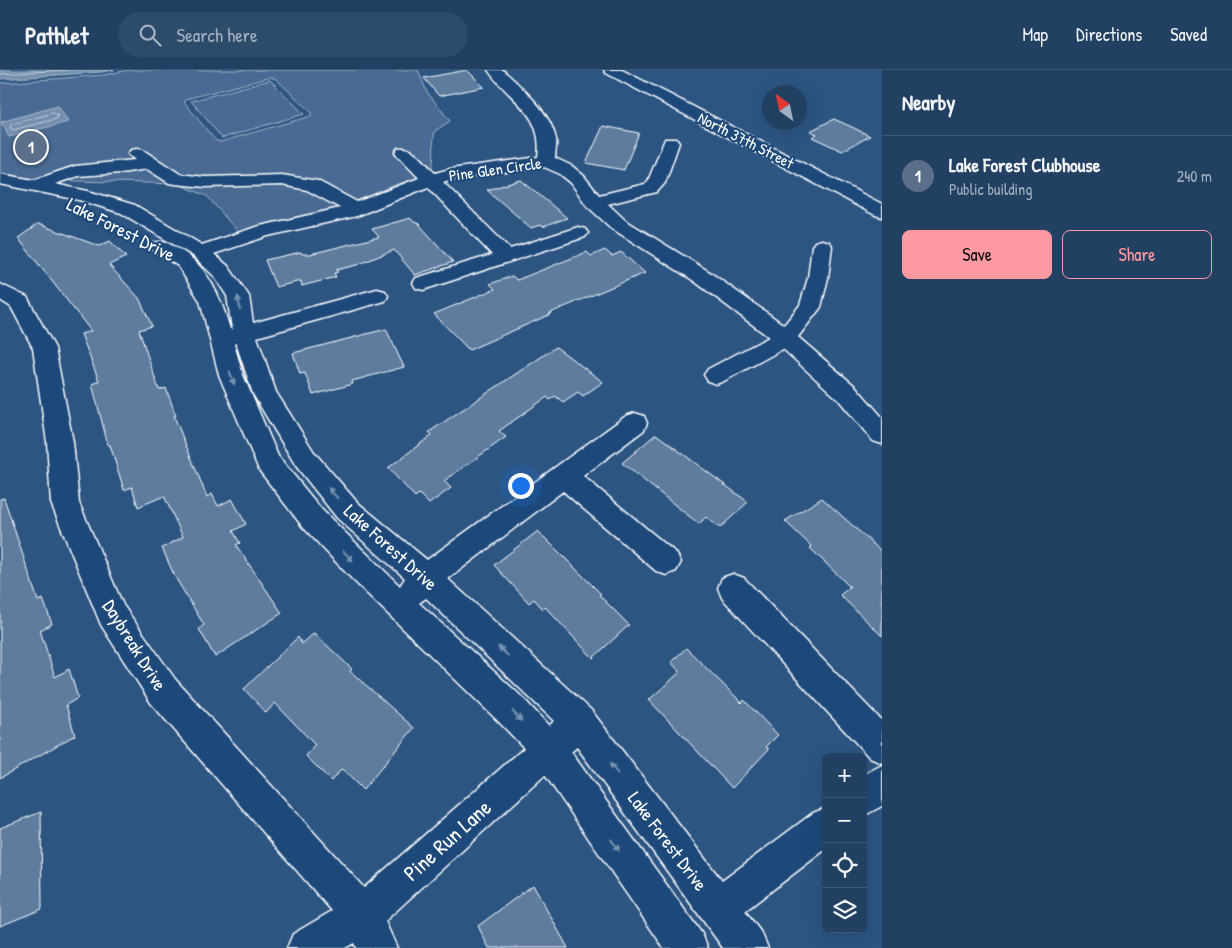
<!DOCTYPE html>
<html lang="en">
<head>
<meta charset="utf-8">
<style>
  :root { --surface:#214062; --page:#2d4b6b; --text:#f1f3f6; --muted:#a2afbe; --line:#3e5977; --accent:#ff9aa2 }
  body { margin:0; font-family:"Patrick Hand",sans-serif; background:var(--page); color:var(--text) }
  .controls { position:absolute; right:15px; bottom:15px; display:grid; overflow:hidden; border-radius:8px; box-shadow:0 5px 20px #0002 }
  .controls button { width:45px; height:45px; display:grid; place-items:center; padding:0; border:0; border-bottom:1px solid var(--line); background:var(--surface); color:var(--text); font:25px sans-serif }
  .compass { position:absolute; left:762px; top:15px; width:45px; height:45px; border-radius:50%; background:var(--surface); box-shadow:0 5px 20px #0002; rotate:327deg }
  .you { position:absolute; left:520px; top:415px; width:18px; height:18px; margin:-12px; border:4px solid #fff; border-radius:50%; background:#1a73e8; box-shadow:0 0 0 8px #1a73e833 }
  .badge { display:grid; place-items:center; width:32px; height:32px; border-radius:50%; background:var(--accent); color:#fff; font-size:16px; font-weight:700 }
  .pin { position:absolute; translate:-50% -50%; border:2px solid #fff; box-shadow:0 1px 5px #0006 }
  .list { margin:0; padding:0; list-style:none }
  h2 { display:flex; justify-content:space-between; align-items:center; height:65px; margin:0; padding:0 20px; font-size:21px }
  h2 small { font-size:16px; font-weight:400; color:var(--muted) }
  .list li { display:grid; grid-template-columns:32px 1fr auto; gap:15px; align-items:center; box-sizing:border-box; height:80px; padding:0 20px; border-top:1px solid var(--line) }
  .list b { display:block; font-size:19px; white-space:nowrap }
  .list p { margin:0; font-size:16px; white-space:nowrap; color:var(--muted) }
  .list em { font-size:16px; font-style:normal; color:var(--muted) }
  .actions { display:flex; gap:10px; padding:15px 20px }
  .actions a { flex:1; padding:11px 0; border:1px solid var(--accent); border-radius:8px; text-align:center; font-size:18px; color:var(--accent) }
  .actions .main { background:var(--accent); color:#111 }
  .icon { flex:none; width:28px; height:28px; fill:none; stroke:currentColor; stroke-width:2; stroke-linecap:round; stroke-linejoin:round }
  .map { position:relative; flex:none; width:882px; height:878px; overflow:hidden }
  header { display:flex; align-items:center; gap:30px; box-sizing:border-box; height:70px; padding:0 25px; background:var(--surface); border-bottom:1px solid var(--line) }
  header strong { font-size:24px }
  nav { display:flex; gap:28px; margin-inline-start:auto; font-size:18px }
  .search { width:350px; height:45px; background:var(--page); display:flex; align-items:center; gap:12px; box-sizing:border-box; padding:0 18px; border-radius:28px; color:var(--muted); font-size:19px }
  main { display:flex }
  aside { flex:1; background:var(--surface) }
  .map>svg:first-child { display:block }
</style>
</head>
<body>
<header>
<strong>Pathlet</strong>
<div class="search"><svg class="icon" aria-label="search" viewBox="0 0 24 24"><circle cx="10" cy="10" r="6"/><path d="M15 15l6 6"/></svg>Search here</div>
<nav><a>Map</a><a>Directions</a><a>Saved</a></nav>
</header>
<main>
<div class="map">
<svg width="882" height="878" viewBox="0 0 882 878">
  <rect width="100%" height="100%" fill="#2c5582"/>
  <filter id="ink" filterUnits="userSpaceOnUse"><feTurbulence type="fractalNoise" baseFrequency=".02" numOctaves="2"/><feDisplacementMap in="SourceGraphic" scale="10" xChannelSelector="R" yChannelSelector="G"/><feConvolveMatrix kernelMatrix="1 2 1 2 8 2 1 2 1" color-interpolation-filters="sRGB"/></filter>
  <g filter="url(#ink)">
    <g fill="#486b92" stroke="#a4b5c8" fill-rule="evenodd">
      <path d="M129,0H418L427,22L450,51L435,61C431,77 437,86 430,104L395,115L345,136L260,155L238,162L207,126L178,114L44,110L41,108L34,109L0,103V13L104,5ZM271,7L276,9L311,42V46L220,72L215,70L185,33V30L189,28Z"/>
      <path d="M270,10L304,44L222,68L191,31Z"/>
    </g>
    <g fill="#748fad" stroke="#acbcce">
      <path d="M0,0H114L102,2L0,9Z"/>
      <path d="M58,36L68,52L9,67L1,52Z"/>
    </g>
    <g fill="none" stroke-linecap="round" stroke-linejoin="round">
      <g stroke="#c7d2de" stroke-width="1">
        <path d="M0,4L67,0"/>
        <path d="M54,43L58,46L56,49L13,60L10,58L11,55Z"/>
      </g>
    </g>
    <g fill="#5e7c9f" stroke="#fff">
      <path d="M467,0L484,17L439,26L424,8Z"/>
      <path d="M834,49L854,58L870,66L842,81L812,67L817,64L810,61Z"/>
      <path d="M603,56L639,63L624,100L586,93Z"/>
      <path d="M521,110L543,128L567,148L543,157L540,155L531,158L487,120Z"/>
      <path d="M410,148L414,152L419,154L453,192L415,205L394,180L357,195L336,200L338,202L334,203L336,207L302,216L301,211L276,217L265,190L301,182L302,184H310L379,167L372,159Z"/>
      <path d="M38,154L99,176L110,171L126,187L109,195L139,228L152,256L139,260L159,320L166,318L176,346H174L207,427L212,424L218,436L232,429L246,454L233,461L240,473L236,475L282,543L215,587L199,559L204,555L175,507L162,478L183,467L164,426L138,437L132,417L124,420L110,375H108L92,314L99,311L81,264L91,261L18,168Z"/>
      <path d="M605,180L612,186L621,182L645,203L550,243L551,244L469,280L434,244L495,219L490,214L512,206L517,210L587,182L591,186Z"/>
      <path d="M386,259L404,297L352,311L353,314L313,325L305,303L300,304L293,283Z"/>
      <path d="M556,277L603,312L583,326L578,322L563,332L555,326L550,330L547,327L499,361L506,367L444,411L451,418L429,434L419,424L415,427L388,398L432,365L429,362Z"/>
      <path d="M656,364L748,432L720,458L706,447L699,454L622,393Z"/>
      <path d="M4,428L38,531L43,529L52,554L40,560L55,607L69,599L78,628L66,635L75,665L0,708V429Z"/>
      <path d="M822,428L882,482V566L840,525L850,517L810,478L812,477L785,451Z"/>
      <path d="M538,461L601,524L599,525L629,555L593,588L545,537L543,539L534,529L529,533L494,495Z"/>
      <path d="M314,563L352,599L350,601L414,658L363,720L342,699L331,711L306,686L315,675L275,633L266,643L244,619L298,567L302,574Z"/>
      <path d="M686,578L742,633L744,630L778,665L766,677L769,679L732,718L649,630L680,602L671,592Z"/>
      <path d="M41,742L42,839L0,856V758Z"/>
      <path d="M533,815L568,878H489L478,856Z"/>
    </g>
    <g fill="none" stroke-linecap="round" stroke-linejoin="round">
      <g stroke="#fff" stroke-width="3">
        <g id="minor">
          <path d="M488,0H503C523,19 550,41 556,69C557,75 555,82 555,88L572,96L584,106L599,125L645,114L648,111L665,69H677L679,73L665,113L657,122L608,134L625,150L708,201L784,255L800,235L808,208L812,176L815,172L822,170L829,172L832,176L828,208L821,237L798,267L856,317L882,347V374L873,371L838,329L783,279L724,311L716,314L708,311L704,305L708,299L769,267L694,211L611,158L587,136L571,113L560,104L544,97L453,109L443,112L510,179L578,157L585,159L588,163L585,167L423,220L416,218L413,213L416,208L492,185L428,117L357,146L268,166L214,184L228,196L249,226L253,253L377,219L385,221L388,226L385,231L257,267L276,322L314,382L357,432L427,490L626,346L635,343L644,346L647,353L644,360L583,406L676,483L681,492L676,501L666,505L656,501L563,421L448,509L591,640L722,811L813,743L826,738V779L745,841L762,864L768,878H723L577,677L571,682L702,864L708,878H664L545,705L385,851L397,878H356L354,873L345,878H287L293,864L332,841L151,633L101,555L51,433L47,372L33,278L11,237L0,230V214L27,227L55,278L73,372L79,433L123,535L175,609L364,818L524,678L499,652L352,509L302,456L259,400L219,305L200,231L178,196L154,181L151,177L154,173C164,170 170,174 179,179C208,196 221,228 230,259H232L227,226L214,206L193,186L121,143L79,130L0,114V104L34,110L75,96L135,90L128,84L131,80L137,79L143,80L180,104L205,107L282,105L318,111L357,132L419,108L398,86L395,82L398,78C413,75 425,93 435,103L450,99L538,87C544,42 509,31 488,0ZM147,99L169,113L175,114L205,117L282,115L307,120L340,138L256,157L202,175L135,135L88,121L55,114L78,106L121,103ZM236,273L253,324L296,396L337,448L405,508L400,516L322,440L278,386L243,305L234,274ZM426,528L554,651L549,656L523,628L419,533Z"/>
          <path d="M604,0H622L882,134V147L875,145L606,3Z"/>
          <path d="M733,504L744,508L882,651V693L870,688L722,528L718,518L722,508Z"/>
          <path d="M882,695V736L863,746V705Z"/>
        </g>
      </g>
      <use href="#minor" fill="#1f4a7a" fill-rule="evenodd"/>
    </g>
    <defs><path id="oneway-solid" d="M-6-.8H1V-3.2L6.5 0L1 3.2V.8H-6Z" transform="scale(1.25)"/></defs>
    <g fill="#7992af">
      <use href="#oneway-solid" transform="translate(239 233) rotate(-101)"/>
      <use href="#oneway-solid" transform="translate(232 308) rotate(70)"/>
      <use href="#oneway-solid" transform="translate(333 423) rotate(-130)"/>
      <use href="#oneway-solid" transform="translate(348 486) rotate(46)"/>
      <use href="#oneway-solid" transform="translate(503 581) rotate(-137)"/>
      <use href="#oneway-solid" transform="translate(517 646) rotate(47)"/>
      <use href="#oneway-solid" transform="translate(614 699) rotate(-127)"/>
      <use href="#oneway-solid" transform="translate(615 775) rotate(55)"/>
    </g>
  </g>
  <g text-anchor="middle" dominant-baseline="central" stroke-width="4.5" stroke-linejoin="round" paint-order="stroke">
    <g font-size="16" fill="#fff" stroke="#1f4a7a">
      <text transform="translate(746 70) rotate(27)">North 37th Street</text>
      <text transform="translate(495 99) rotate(-8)">Pine Glen Circle</text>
    </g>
    <g font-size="19" fill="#fff" stroke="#1f4a7a">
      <text transform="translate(121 159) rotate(27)">Lake Forest Drive</text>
      <text transform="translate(391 477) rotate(42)">Lake Forest Drive</text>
      <text transform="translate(135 575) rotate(58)">Daybreak Drive</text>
      <text transform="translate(668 771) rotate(53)">Lake Forest Drive</text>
    </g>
    <g font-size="22" fill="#fff" stroke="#1f4a7a">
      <text transform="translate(447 770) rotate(-42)">Pine Run Lane</text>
    </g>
  </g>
</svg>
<div class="controls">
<button>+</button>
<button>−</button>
<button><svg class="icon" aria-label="locate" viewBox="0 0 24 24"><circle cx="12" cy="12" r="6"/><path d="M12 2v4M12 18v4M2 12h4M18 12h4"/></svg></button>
<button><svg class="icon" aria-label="layers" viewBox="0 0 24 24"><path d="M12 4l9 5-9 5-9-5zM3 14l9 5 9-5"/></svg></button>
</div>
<svg class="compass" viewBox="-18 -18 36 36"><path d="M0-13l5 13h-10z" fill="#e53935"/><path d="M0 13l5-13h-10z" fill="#a2afbe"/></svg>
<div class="you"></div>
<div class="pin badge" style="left:31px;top:77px;background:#5c6f8a">1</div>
</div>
<aside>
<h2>Nearby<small></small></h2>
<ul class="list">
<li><span class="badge" style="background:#5c6f8a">1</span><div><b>Lake Forest Clubhouse</b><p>Public building</p></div><em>240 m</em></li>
</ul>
<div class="actions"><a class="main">Save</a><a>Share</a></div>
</aside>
</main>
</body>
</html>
